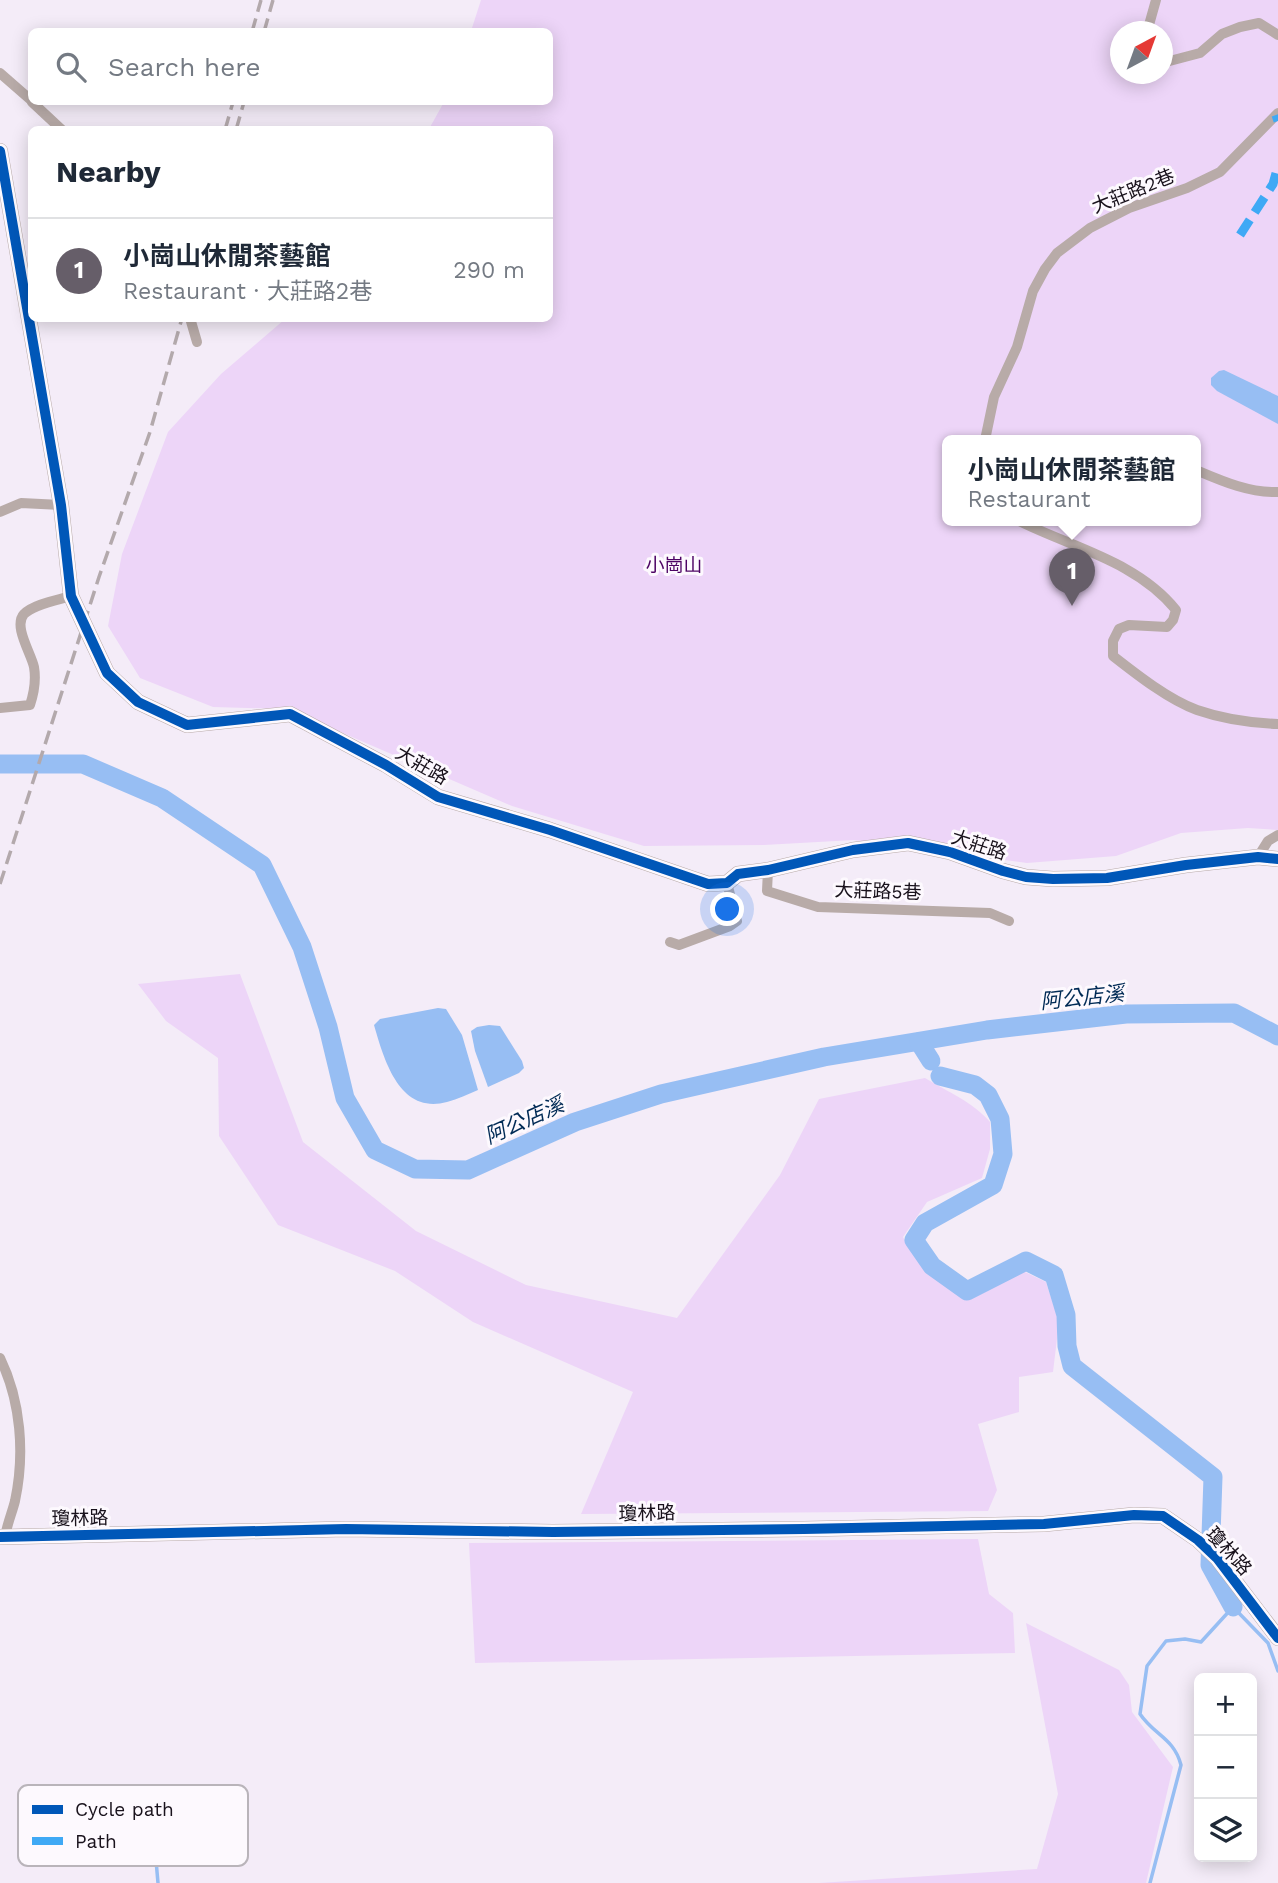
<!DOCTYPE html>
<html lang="en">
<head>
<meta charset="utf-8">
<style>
  :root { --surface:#fff; --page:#f6f6f7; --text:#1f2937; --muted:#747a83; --line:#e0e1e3; --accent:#665e69 }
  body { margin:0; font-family:"Work Sans","Noto Sans TC",sans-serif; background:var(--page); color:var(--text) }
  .controls { position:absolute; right:21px; bottom:21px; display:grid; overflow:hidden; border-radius:10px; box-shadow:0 4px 18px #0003 }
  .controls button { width:63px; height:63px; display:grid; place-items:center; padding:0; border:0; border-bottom:2px solid var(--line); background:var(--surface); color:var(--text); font:35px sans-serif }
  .compass { position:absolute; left:1110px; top:21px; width:63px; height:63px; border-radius:50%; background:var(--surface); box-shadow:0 4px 18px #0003; rotate:41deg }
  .you { position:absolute; left:728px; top:910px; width:24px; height:24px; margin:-18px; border:5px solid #fff; border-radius:50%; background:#1a73e8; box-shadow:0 0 0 10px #1a73e833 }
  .badge { display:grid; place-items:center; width:46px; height:46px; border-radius:50%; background:var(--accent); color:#fff; font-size:23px; font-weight:700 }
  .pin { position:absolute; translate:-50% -58px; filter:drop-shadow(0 2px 4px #0008) }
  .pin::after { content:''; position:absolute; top:37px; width:24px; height:21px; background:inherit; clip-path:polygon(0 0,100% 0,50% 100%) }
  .popup { position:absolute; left:942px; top:435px; width:259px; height:91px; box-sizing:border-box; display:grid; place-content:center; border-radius:10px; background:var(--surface); filter:drop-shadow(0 2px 5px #0005); font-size:23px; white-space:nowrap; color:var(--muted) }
  .popup b { font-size:26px; color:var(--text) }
  .popup::after { content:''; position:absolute; left:50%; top:100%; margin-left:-14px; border:14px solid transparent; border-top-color:var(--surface) }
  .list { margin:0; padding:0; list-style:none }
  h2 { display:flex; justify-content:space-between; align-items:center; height:91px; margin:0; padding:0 28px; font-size:30px }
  h2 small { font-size:23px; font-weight:400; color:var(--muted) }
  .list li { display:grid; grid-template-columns:46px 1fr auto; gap:21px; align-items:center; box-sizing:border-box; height:105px; padding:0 28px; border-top:2px solid var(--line) }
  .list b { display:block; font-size:26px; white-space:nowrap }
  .list p { margin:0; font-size:23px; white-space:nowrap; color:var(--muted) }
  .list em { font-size:23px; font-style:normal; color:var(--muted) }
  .icon { flex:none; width:38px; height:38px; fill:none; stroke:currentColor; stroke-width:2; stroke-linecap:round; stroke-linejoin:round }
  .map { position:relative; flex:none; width:1278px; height:1883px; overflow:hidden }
  .search { position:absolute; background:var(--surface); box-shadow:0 4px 18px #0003; left:28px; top:28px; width:525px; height:77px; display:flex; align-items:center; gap:18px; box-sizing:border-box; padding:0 24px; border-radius:10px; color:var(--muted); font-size:26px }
  .panel { position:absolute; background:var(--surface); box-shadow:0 4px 18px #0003; left:28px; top:126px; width:525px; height:196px; border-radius:10px }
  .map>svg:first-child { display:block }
</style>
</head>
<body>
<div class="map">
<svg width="1278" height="1883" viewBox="0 0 1278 1883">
  <rect width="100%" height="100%" fill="#f4ecf8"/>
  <g fill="#edd5f8" fill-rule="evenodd">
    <path d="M481,0H1278V830L1248,828L1181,833L1116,856L1027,863L854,840L764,845L644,846L512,806L287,709L213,707L140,678L108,626L122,554L168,432L221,374L285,319L550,318V130L429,129L444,102H550V32L471,31ZM1120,32H1162V74H1120ZM948,440H1196V520H948Z"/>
    <path d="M240,974L303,1142L416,1231L526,1285L677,1318L780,1175L819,1099L925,1078C948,1092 973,1102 990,1122V1149L982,1178L927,1202L903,1237C916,1264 938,1281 962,1298L981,1294L1023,1271L1046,1282L1059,1322L1053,1372L1019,1377V1412L978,1424L997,1490L988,1511L581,1514L633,1392L473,1322L395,1271L278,1225L219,1136L218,1058L166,1021L138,984Z"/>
    <path d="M978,1539L989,1594L1013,1613L1015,1653L475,1663L469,1543Z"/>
    <path d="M1026,1623L1119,1670L1129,1685L1132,1712L1173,1767L1146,1883H819L1037,1869L1058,1794Z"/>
  </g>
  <g fill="#97bef3">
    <path d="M1224,370L1278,396V424L1217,391L1211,385V378L1219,371Z"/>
    <path d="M438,1008L446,1009L462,1035L478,1090C468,1094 458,1099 447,1102C399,1115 384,1059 374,1025L380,1019Z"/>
    <path d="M489,1025L500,1026L522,1061L524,1068L519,1073L488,1087L475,1051L471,1031L477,1027Z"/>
  </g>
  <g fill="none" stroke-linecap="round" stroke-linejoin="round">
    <g stroke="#97bef3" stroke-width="3.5">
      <path d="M150,1792L158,1883"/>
      <path d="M1150,1883L1181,1765C1174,1738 1154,1735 1140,1714L1147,1666L1166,1641L1185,1639L1201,1642L1233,1607L1268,1643L1278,1671"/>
    </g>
    <g stroke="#97bef3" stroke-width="19">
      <path d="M0,764H83L162,798L262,865L302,947L328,1027L345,1098L375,1150L415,1169L468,1170L575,1122L661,1094L824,1057L987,1030L1126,1014L1234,1013L1278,1036"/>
      <path d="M919,1042L931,1061"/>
      <path d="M940,1076L975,1085L988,1095L1000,1119L1003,1154L993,1185L925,1223L914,1240L932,1266L967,1291L1026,1261L1054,1275L1066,1315L1067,1346L1072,1366L1213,1477L1210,1565L1233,1607"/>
    </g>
    <g stroke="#b8aba8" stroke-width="10">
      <path d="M1147,32L1156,0"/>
      <path d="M1162,63L1200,53L1222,34L1240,27L1259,23L1278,35"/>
      <path d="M0,73L32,101"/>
      <path d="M32,102L62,130"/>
      <path d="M190,318L197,342"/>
      <path d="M985,440L994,397L1017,347L1033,291L1045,269L1057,253L1090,228L1129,208L1187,188L1220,172L1278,113"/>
      <path d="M1196,470C1222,481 1249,493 1278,492"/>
      <path d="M0,512L21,503L61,505"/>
      <path d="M1017,520C1070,547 1137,561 1176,610L1173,620L1167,627L1129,625L1119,629L1113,641V656C1136,674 1169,700 1197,710C1223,719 1251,723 1278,724"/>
      <path d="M0,708L30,705C34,693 36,679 34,667C31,653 13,626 24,614C34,604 58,600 71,596"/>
      <path d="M1258,857L1268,841L1278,835"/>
      <path d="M768,870L767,891L818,907L990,913L1009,921"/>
      <path d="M670,942L679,945L730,926L737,921L727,883"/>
      <path d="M0,1358C21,1401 25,1454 15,1501C12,1513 7,1524 5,1537"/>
    </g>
    <g stroke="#b8aaa8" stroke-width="16">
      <path d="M0,151L61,505L71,596L107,673L138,702L187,725L290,714L386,765L438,797L550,830L708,884L727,883L738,874L768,870L853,850L908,843L950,852L1003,871L1026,877L1053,879L1107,878L1186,865L1258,857L1278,859"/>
      <path d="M0,1537L346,1529L553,1532L804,1529L1044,1524L1134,1515L1163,1516L1198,1540L1217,1558L1278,1638"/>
    </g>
    <g stroke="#b3a9ac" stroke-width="3.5" stroke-dasharray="14 7" stroke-linecap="butt">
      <path d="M252,32L261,0"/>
      <path d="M264,32L273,0"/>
      <path d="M225,130L233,102"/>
      <path d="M236,130L244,102"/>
      <path d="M0,884L99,577L150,432L182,318"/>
    </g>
    <g stroke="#3fa9f5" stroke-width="9" stroke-dasharray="18 9" stroke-linecap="butt">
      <path d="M1276,115L1278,121"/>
      <path d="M1240,235L1273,184L1278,166"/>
    </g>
    <g stroke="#fdf9fe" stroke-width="15">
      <g id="cycleway">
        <path d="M0,151L61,505L71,596L107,673L138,702L187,725L290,714L386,765L438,797L550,830L708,884L727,883L738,874L768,870L853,850L908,843L950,852L1003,871L1026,877L1053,879L1107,878L1186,865L1258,857L1278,859"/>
        <path d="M0,1537L346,1529L553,1532L804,1529L1044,1524L1134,1515L1163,1516L1198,1540L1217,1558L1278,1638"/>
      </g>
    </g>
    <use href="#cycleway" stroke="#0057b8" stroke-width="10"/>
  </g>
  <g text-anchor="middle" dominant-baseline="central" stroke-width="6" stroke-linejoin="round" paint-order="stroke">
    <g font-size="19" fill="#19121c" stroke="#fdf9fe">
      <text transform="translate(1133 191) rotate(-22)">大莊路2巷</text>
      <text transform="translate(422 765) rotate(30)">大莊路</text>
      <text transform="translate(979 845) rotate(18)">大莊路</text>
      <text transform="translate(878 891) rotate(2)">大莊路5巷</text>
      <text transform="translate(647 1513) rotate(-1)">瓊林路</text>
      <text transform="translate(80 1518) rotate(-1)">瓊林路</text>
      <text transform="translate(1229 1551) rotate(48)">瓊林路</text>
    </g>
    <g font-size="19" fill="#4d0364" stroke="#fdf9fe">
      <text x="674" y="565">小崗山</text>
    </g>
    <g font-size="21" font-style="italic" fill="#002a55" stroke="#fdf9fe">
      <text transform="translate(1082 997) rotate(-6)">阿公店溪</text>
      <text transform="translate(524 1120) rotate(-24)">阿公店溪</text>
    </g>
  </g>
  <rect x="18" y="1785" width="230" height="81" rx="10" fill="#fdf9fe" stroke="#b9b4ba" stroke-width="2"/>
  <rect x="32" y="1805" width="31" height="9" fill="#0057b8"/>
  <rect x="32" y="1837" width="31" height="8" fill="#3fa9f5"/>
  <g font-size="19" fill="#19121c">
    <text x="75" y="1816">Cycle path</text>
    <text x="75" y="1848">Path</text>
  </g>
</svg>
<div class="controls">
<button>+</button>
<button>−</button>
<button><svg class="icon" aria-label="layers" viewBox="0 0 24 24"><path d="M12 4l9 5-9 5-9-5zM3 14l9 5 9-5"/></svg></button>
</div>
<svg class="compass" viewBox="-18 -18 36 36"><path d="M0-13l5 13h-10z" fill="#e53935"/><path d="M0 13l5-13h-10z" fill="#747a83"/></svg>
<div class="you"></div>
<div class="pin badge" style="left:1072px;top:606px">1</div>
<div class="popup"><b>小崗山休閒茶藝館</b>Restaurant</div>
<div class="search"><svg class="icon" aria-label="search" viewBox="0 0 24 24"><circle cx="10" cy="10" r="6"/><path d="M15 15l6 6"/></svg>Search here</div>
<section class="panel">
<h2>Nearby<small></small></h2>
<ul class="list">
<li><span class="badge">1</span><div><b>小崗山休閒茶藝館</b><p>Restaurant · 大莊路2巷</p></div><em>290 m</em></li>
</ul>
</section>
</div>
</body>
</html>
